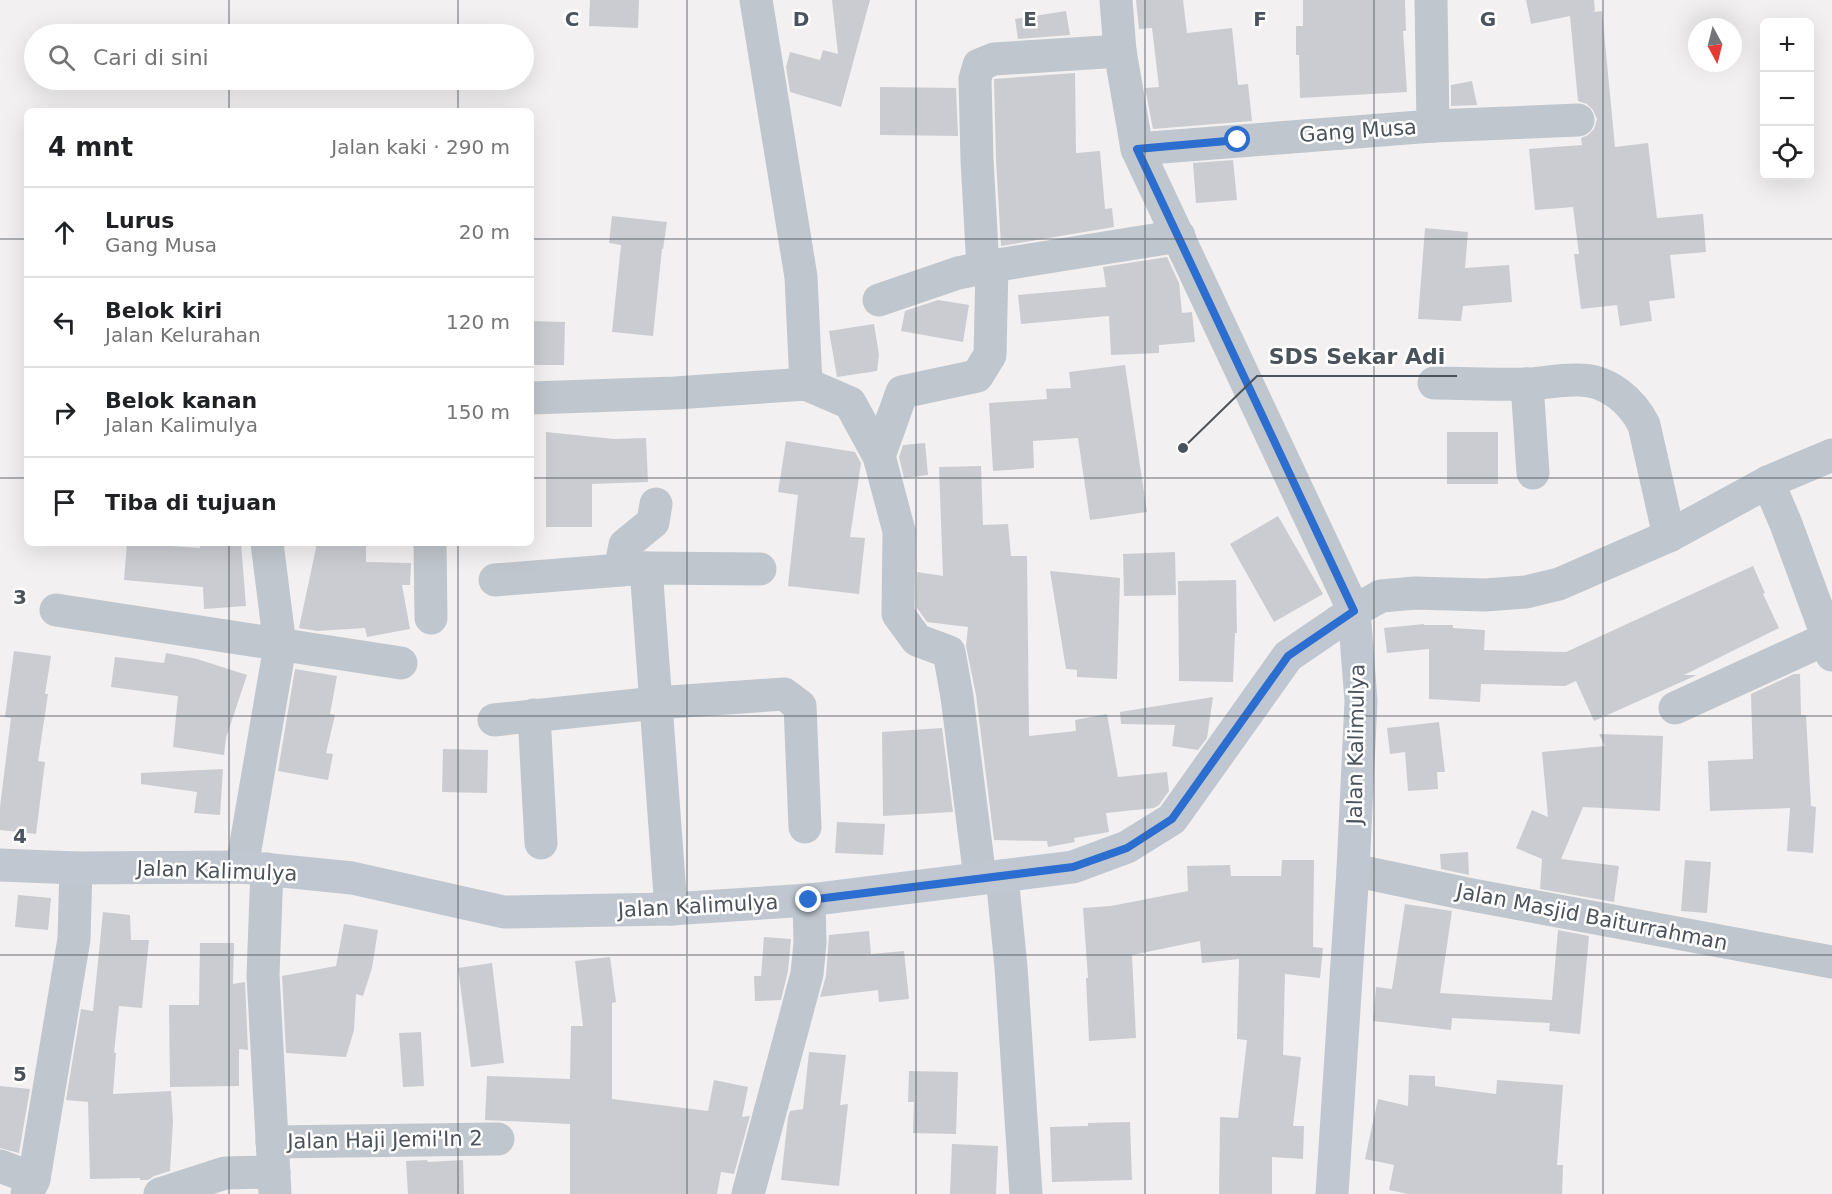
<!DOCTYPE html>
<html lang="id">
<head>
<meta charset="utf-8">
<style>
  :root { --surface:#fff; --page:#f2f2f2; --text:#202124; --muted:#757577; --line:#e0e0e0 }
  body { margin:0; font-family:"DejaVu Sans",sans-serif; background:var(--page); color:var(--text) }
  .controls { position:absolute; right:18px; top:18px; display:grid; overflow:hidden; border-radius:9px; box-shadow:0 6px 24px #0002 }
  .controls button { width:54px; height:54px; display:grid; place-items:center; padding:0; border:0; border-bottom:2px solid var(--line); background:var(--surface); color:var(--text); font:30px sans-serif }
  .compass { position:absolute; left:1688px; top:18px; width:54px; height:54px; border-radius:50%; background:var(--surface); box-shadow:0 6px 24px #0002; rotate:173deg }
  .stop { position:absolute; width:18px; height:18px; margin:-14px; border:4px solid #2c6dd0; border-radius:50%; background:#fff }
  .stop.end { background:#2c6dd0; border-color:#fff; box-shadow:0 2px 6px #0008 }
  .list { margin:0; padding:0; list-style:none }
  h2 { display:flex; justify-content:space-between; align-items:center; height:78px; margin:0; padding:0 24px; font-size:26px }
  h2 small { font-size:20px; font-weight:400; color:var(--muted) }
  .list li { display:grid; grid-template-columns:39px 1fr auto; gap:18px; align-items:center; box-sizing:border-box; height:90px; padding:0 24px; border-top:2px solid var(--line) }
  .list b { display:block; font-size:22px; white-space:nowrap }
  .list p { margin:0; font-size:20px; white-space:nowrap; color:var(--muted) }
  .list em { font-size:20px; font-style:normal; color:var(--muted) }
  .icon { flex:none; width:33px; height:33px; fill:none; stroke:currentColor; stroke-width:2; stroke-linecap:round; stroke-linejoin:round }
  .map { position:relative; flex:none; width:1832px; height:1194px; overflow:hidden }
  .search { position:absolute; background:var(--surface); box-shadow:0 6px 24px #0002; left:24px; top:24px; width:510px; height:66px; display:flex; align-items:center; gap:15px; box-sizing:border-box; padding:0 21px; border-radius:33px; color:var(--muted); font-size:22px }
  .panel { position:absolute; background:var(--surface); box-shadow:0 6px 24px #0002; left:24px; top:108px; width:510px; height:438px; border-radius:9px }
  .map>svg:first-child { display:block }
</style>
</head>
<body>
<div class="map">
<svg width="1832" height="1194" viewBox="0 0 1832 1194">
  <rect width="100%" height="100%" fill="#f2f0f0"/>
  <g fill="#cbccd2">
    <path d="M590,0H639L638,28L589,26Z"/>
    <path d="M832,0H870L841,107L790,92L786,67L790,52L820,60L823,50L838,54Z"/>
    <path d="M1136,0H1183L1187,33L1232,28L1238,85L1248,84L1252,121L1153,129L1145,88L1159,87L1152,28L1139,29Z"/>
    <path d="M1303,0H1405L1406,31H1403L1407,92L1300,98L1299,55H1296V26H1303Z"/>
    <path d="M1526,0H1594L1595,11L1593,12L1602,11L1615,147L1648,143L1657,218L1703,214L1706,252L1670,255L1675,298L1649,301L1652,321L1620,326L1617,305L1581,309L1574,254H1579L1573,207L1535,210L1529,149L1582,145L1581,138L1588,135L1594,129L1597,119L1593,110L1587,104L1578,101L1570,16L1531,24Z"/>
    <path d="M1066,11L1070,35L1018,39L1015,19Z"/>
    <path d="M1075,73L1076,153L1100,151L1105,209L1112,208L1114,227L1001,246L996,159L994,79Z"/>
    <path d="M1472,81L1477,105L1451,106V85Z"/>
    <path d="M880,87L956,88L958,136L880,135Z"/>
    <path d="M1233,160L1237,200L1196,203L1193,163Z"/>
    <path d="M612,216L667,222L663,249H662L653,336L612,332L621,245L609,243Z"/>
    <path d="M1425,228L1468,232L1465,268L1509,265L1512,302L1463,306L1461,321L1418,319Z"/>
    <path d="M1167,257L1179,283L1182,313L1192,312L1195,342L1159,345V353L1111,355L1109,316L1021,324L1018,295L1106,287L1103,267Z"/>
    <path d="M938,300L969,305L963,342L901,331L905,311Z"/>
    <path d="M531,321L565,322L564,365H531Z"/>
    <path d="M874,324L879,355L877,371L837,377L829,331Z"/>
    <path d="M1125,365L1147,512L1090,520L1078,438L1033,441L1034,468L993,471L989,403L1047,399L1046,389L1071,388L1069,372Z"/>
    <path d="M546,432L614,439L646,438L648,482L592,484V527H546Z"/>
    <rect x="1447" y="432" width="51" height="52"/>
    <path d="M786,441L855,452L861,463L850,537L865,538L859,594L788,586L798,495L778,492Z"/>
    <path d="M925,443L928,475L904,478L899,457L903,445Z"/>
    <path d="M981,466L983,525L1008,524L1011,556H1027L1029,736L1076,731L1075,720L1107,714L1118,777L1167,772L1169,791L1159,805L1154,808L1106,813L1109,832L1074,838L1075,842L1048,847L1047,841L994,840L976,695L966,646L968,627L927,622L917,608V572L943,576L939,467Z"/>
    <path d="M1278,516L1323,594L1274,622L1230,544Z"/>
    <path d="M127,543L200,548L199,543H241L246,606L204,609L203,587L124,580Z"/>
    <path d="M317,543H366V562L411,563L410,585H402L410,629L367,637L365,628L317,631L299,628Z"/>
    <path d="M1175,552L1176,595L1124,596L1123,554Z"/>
    <path d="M1753,566L1765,593L1763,594L1779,628L1684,675H1697L1594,721L1576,681L1565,686L1481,684L1480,702L1429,699V649L1387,653L1384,628L1424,624V625H1453V628L1485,630L1484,650L1566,652Z"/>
    <path d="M1050,571L1120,578L1117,679L1077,677V670L1066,669Z"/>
    <path d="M1236,580L1237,633H1235L1233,682L1179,681L1178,581Z"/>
    <path d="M14,651L51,656L45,694H48L38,761L45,762L36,834L0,830V807L11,718L5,717Z"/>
    <path d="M166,653L197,659L247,675L226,738L224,755L173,747L178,696L111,687L115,657L164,663Z"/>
    <path d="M295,669L337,676L330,714L335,715L326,753L333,754L328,780L278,771Z"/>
    <path d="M1794,674H1800L1801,715H1806L1811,806L1816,807L1813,853L1787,851L1790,808L1710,811L1708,761L1753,759L1751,694Z"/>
    <path d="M1213,697L1207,738L1198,750L1172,746L1175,725L1121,724L1120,712Z"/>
    <path d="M1439,722L1445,772H1437L1438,789L1408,791L1405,752L1390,754L1387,728Z"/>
    <path d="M942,728L953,812L883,816L882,732Z"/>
    <path d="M1599,734L1663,736L1660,811L1583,807L1561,859L1619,866L1614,902L1540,889L1542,859L1516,848L1532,810L1548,817L1542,752L1605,746Z"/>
    <path d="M443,749L488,750L487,793L442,792Z"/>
    <path d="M223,769L220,815L194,813L197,792L141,784V773Z"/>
    <path d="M837,822L885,824L883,855L835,853Z"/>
    <path d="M1468,852L1469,875L1441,869L1440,854Z"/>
    <path d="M1282,860H1314L1313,947L1323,948L1320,978L1285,974L1283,1055L1301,1057L1293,1126H1304L1303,1159L1272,1157V1194H1219L1220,1117L1238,1118L1247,1040L1237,1039L1239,959L1202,963L1200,941L1132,955L1136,1038L1089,1041L1086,978H1088L1083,908L1111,906L1188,891L1187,866L1230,865L1231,876H1281Z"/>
    <path d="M1685,860L1711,862L1707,913L1681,911Z"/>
    <path d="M18,895L51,898L48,930L15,927Z"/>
    <path d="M1405,904L1452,911L1440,993L1552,1000L1558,930L1589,936L1580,1034L1549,1031L1550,1023L1452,1018L1451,1030L1373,1021L1376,987L1392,989Z"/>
    <path d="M103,912L130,915L131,940H149L142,1008L119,1006L114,1053H116L113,1094L171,1091L173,1121L170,1171L154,1176L148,1180H140V1178L90,1179L88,1102L66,1100L81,1009L93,1011Z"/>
    <path d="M344,924L378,930L372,968L363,996L356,994L354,1030L346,1057L286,1053L282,976L336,966Z"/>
    <path d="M869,931L871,954L904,951L909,999L879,1002L878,990L820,997L826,976L829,935Z"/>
    <path d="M764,937L791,939L788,971L781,1000L755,1001L754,976H761Z"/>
    <path d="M200,943H234L233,984L245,982L248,1050L239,1049V1086L170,1087L169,1005H199Z"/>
    <path d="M610,957L616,1002L612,1003V1099L708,1111L714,1080L748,1087L742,1117L750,1116L734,1174L721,1172L717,1194H570V1124L485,1120L487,1076L570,1079L571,1026H583L575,961Z"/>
    <path d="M492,963L504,1063L471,1067L458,968Z"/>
    <path d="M421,1032L424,1086L403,1087L399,1033Z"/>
    <path d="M809,1052L846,1055L840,1105L848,1104L839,1186L781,1180L788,1117L790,1111L803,1109Z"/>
    <path d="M909,1071L958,1072L956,1134L913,1133L914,1102H908Z"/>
    <path d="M1409,1075L1435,1076V1086L1496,1094L1497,1080L1563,1085L1557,1165H1563L1562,1194H1408L1389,1190L1394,1165L1365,1159L1378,1099L1408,1106Z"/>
    <path d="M0,1086L30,1089L19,1153L0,1148Z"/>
    <path d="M1130,1122L1132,1180L1052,1182L1050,1127L1088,1126V1123Z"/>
    <path d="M952,1144L998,1146L996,1194H950Z"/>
    <path d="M427,1160L428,1162L463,1160L464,1194H408L406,1161Z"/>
  </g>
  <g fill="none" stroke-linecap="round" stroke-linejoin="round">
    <g stroke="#c0c6cd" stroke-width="33">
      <path d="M756,0L801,277L806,384"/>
      <path d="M1116,0L1120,51L1137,149L1354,611L1381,596L1415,593L1485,595L1526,592L1559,584L1669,536L1768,482L1832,455"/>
      <path d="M1431,0L1433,126"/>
      <path d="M1137,149L1433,126L1578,120"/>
      <path d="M983,268L977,160L975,79L979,65L994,59L1120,51"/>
      <path d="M879,300L958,273L992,266L1179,236"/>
      <path d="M1434,383C1465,383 1497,385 1528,384C1545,383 1562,379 1579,380C1608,380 1632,401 1644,425L1669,536"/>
      <path d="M1527,384L1533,473"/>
      <path d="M531,398L675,393L806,384L850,403L879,456L899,531L898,614L917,640L949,652L957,697L980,878"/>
      <path d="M879,456L902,392L977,376L990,355L992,266"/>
      <path d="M1768,482L1786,524L1828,638L1832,655"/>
      <path d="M430,543L431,618"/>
      <path d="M646,568L671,909"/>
      <path d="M620,570L625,545L653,522L656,504"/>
      <path d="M495,580L646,568L760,569"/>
      <path d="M56,610L401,663"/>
      <path d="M1675,708L1828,638"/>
      <path d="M534,715L541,843"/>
      <path d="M494,720L656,703L784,694L800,706L805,827"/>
      <path d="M242,867L280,646L267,543"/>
      <path d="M267,869L263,975L275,1194"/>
      <path d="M1353,870L1467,894L1832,962"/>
      <path d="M1002,876L1011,967L1026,1194"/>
      <path d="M272,1142L498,1139"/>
      <path d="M0,1166L34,1179"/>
      <path d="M27,1194L34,1179L74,939L76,868"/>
      <path d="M160,1194L225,1173L274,1172"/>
      <path d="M748,1194L807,974L810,943L809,900"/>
    </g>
    <path stroke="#c0c7d1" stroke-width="33" d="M0,865L76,868L242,867L352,878L504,912L671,909L809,900L1073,867L1127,847L1172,819L1288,656L1354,611L1361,701L1353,870L1332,1194"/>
  </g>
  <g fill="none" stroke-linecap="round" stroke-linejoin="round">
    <path stroke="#2c6dd0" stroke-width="8" d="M809,900L1073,867L1127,848L1172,819L1288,656L1354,611L1137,149L1238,140"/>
  </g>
  <path fill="none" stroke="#4a525b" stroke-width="1.5" stroke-opacity="0.55" d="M229,0V34M458,0V34M687,0V1194M916,0V1194M1145,0V1194M1374,0V1194M1603,0V1194M229,80V111M458,80V111M0,239H27M531,239H1832M0,478H27M531,478H1832M229,543V1194M458,543V1194M0,716H1832M0,955H1832"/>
  <g text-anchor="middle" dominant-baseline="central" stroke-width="5" stroke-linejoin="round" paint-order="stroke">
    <g font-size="21" fill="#4a525b" stroke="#fff">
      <text transform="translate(1358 131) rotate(-4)">Gang Musa</text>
      <text transform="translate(1356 744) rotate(-89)">Jalan Kalimulya</text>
      <text transform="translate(217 871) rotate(2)">Jalan Kalimulya</text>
      <text transform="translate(698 906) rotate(-3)">Jalan Kalimulya</text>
      <text transform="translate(1592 917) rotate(11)">Jalan Masjid Baiturrahman</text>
      <text transform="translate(385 1140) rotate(-1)">Jalan Haji Jemi'In 2</text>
    </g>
  </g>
  <g font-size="20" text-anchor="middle" font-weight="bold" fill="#4a525b" stroke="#fff" stroke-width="5" stroke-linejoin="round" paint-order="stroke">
    <text x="572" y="26">C</text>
    <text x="801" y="26">D</text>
    <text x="1030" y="26">E</text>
    <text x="1260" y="26">F</text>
    <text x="1488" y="26">G</text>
    <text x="20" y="604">3</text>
    <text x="20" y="843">4</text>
    <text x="20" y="1081">5</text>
  </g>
  <path fill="none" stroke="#4a525b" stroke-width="2" d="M1183 448L1257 376H1457"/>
  <circle fill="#4a525b" stroke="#fff" stroke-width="2" cx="1183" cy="448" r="6"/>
  <g font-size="22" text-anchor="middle" font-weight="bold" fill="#4a525b" stroke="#fff" stroke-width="5" stroke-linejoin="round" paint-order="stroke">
    <text x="1357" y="364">SDS Sekar Adi</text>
  </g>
</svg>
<div class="controls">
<button>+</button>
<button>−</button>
<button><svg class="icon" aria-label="locate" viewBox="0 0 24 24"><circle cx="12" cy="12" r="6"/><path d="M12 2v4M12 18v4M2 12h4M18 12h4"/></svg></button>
</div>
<svg class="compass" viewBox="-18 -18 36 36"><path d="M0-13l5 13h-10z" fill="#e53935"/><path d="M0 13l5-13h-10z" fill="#757577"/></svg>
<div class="stop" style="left:1238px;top:140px"></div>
<div class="stop end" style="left:809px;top:900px"></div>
<div class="search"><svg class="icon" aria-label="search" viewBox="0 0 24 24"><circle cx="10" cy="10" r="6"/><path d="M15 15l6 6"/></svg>Cari di sini</div>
<section class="panel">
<h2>4 mnt<small>Jalan kaki · 290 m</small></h2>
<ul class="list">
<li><svg class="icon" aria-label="ahead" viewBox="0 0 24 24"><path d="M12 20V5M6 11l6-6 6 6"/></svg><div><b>Lurus</b><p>Gang Musa</p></div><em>20 m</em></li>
<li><svg class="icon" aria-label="left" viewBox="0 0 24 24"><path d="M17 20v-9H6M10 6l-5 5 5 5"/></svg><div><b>Belok kiri</b><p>Jalan Kelurahan</p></div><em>120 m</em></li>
<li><svg class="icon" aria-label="right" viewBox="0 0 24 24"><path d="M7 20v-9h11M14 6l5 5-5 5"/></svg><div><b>Belok kanan</b><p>Jalan Kalimulya</p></div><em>150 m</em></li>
<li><svg class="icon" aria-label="arrive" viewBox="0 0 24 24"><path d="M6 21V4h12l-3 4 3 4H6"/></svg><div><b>Tiba di tujuan</b></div></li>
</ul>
</section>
</div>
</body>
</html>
